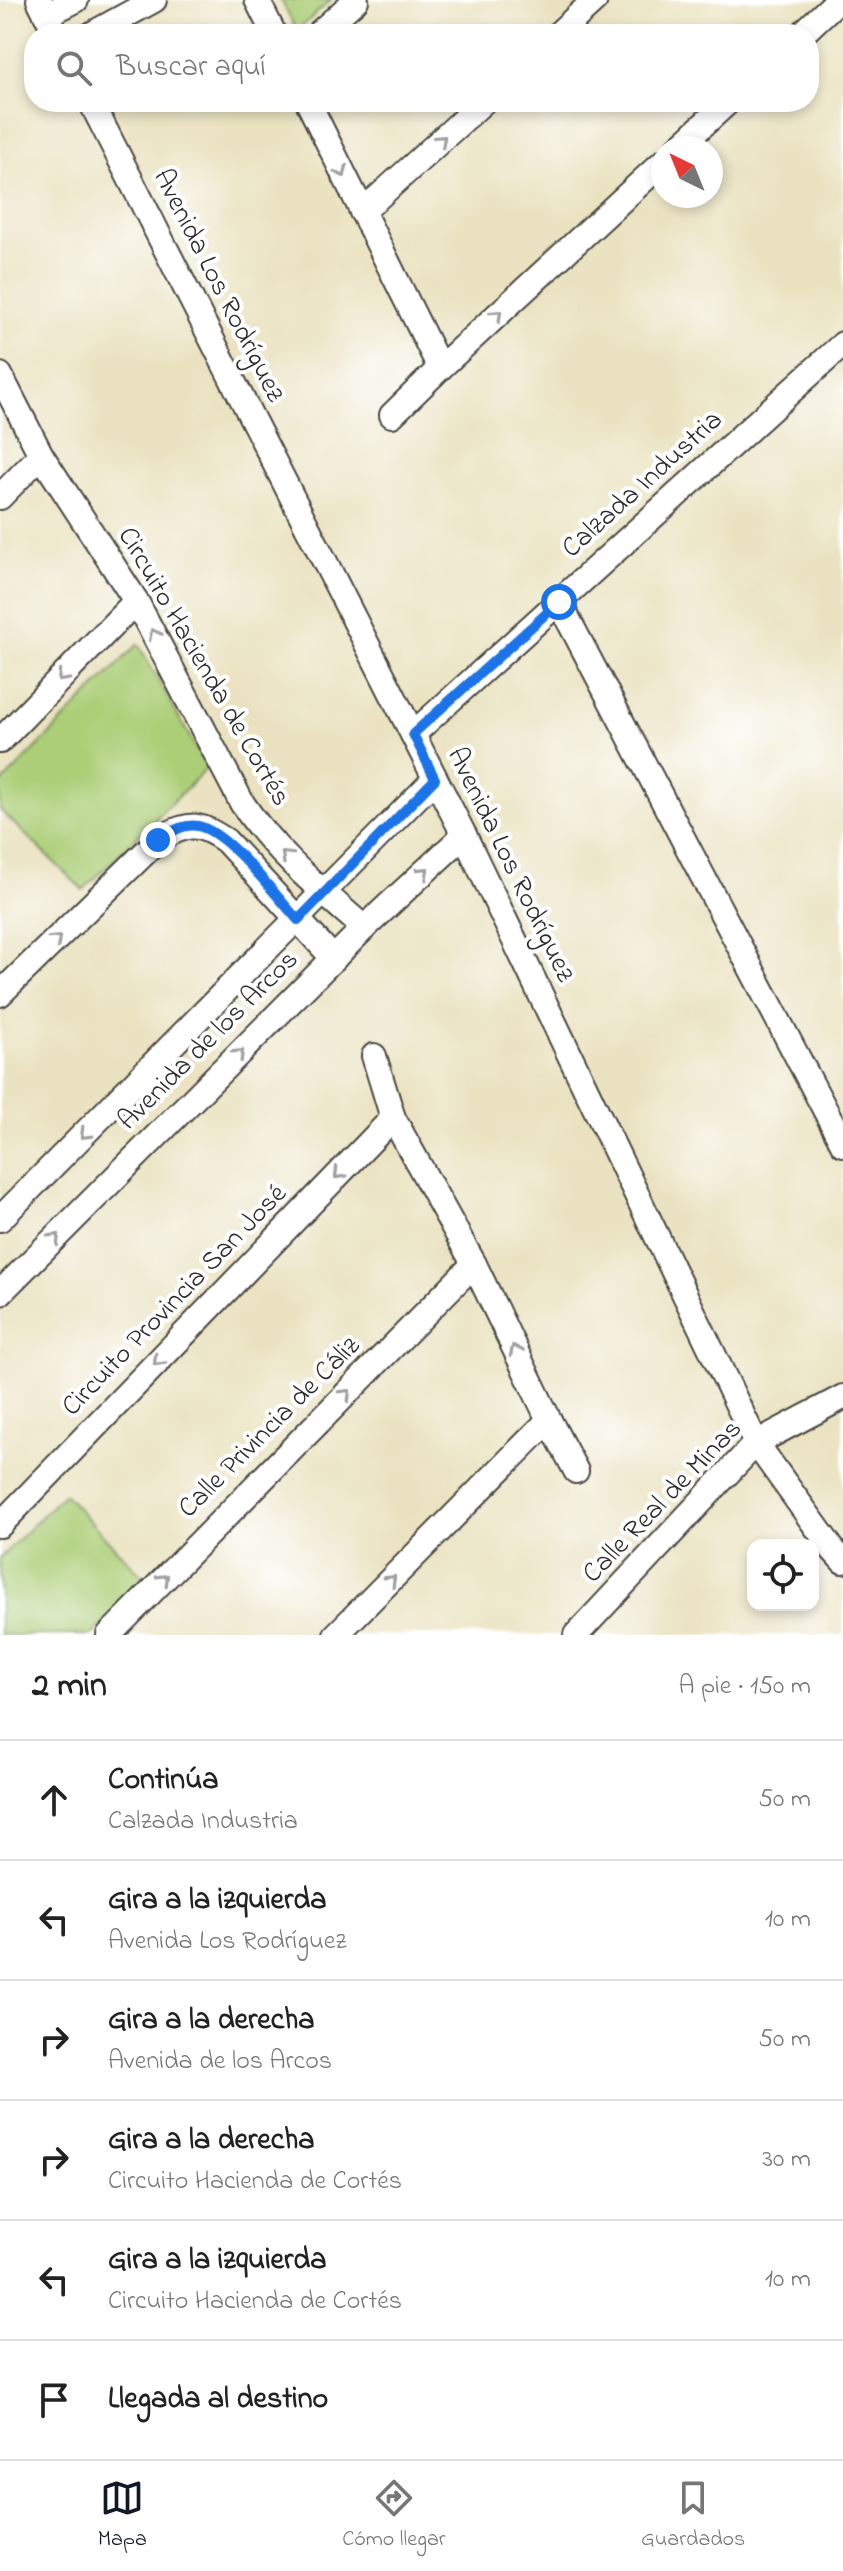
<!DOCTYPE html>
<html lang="es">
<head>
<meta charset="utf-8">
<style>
  :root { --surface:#fff; --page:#f6f6f6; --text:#222; --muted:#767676; --line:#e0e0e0; --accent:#111827 }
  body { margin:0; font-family:"Indie Flower",sans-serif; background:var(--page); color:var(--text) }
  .controls { position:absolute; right:24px; bottom:24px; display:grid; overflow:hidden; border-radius:16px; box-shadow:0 4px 12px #0003 }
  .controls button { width:72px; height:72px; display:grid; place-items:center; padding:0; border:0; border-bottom:2px solid var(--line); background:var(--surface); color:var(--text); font:40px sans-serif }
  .compass { position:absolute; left:651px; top:136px; width:72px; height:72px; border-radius:50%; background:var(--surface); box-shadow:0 4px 12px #0003; rotate:317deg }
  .stop { position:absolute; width:24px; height:24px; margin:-18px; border:6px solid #1a73e8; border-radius:50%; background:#fff }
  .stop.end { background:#1a73e8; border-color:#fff; box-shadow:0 2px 8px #0008 }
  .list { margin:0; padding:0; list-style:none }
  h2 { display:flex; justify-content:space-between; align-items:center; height:104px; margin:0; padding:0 32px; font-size:34px }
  h2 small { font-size:26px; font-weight:400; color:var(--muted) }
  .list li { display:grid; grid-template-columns:52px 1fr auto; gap:24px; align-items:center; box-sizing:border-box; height:120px; padding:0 32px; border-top:2px solid var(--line) }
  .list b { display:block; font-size:30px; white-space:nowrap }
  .list p { margin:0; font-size:26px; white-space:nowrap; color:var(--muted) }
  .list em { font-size:26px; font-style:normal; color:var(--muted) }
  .icon { flex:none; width:44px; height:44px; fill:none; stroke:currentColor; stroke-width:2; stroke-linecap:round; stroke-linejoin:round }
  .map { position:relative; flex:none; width:843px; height:1635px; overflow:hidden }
  .search { position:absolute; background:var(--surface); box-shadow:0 4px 12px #0003; left:24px; right:24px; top:24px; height:88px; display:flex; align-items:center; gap:20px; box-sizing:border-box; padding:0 28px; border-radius:32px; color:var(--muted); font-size:30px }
  .sheet { height:824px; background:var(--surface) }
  nav { display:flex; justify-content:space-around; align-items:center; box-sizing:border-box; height:112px; border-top:2px solid var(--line); background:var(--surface); font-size:22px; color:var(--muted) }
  nav a { display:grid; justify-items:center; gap:4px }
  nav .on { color:var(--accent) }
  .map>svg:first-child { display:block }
</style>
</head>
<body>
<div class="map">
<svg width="843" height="1635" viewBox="0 0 843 1635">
  <rect width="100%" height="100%" fill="#fff"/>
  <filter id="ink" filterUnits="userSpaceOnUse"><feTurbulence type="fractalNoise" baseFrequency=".0125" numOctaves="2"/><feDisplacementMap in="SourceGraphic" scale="16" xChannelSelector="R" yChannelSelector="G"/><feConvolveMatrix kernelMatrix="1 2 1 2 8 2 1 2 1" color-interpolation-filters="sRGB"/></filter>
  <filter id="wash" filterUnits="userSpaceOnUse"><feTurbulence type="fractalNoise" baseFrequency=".006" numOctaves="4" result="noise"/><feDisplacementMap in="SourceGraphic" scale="32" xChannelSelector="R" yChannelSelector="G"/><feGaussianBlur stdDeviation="1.8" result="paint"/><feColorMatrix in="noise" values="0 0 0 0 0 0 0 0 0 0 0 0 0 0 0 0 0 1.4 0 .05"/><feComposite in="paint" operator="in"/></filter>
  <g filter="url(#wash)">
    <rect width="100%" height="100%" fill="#eae2c0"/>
    <g fill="#abce76" stroke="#6b7c50" stroke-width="2">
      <path d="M281,0H331L297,31Z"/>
      <path d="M138,644L207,768L83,890L0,810V785Z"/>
      <path d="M64,1494L147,1581L92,1635H0V1558Z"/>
    </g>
  </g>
  <g filter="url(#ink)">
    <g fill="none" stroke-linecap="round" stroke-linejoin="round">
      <g stroke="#484641" stroke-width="28">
        <g id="minor">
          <path d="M39,0L56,34"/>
          <path d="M257,0L274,34"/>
          <path d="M46,15L76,0"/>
          <path d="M92,34L154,0"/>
          <path d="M318,34L356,0"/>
          <path d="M558,34L595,0"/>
          <path d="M802,34L838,0"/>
          <path d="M91,102L464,835L756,1443L833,1550L843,1561"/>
          <path d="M308,102L440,368"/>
          <path d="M678,148L728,102"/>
          <path d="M362,212L483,102"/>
          <path d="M0,375L41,455L136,601L242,803C274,852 321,890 364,928"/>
          <path d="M392,415L440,368L663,162"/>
          <path d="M0,497L41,455"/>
          <path d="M559,602L843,1144"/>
          <path d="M413,734L843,344"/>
          <path d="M0,741L136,601"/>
          <path d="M0,994L158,840C187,823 197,821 226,841L334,959"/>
          <path d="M374,1056L393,1118L474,1264L549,1420L576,1471"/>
          <path d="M0,1219L435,779"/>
          <path d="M0,1293L364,928L464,835"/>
          <path d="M0,1525L393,1118"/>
          <path d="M109,1635L474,1264"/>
          <path d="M336,1635L549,1420"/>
          <path d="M576,1635L756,1443L843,1397"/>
        </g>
      </g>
      <use href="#minor" stroke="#fff" stroke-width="24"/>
    </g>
    <defs><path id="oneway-chevron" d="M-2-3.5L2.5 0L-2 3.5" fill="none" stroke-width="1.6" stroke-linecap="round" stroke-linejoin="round" transform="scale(2)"/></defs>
    <g stroke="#a0a0a0">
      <use href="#oneway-chevron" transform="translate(441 140) rotate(-42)"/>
      <use href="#oneway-chevron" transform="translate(342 172) rotate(64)"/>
      <use href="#oneway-chevron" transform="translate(497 315) rotate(-43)"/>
      <use href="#oneway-chevron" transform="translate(154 634) rotate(-118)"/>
      <use href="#oneway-chevron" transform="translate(62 677) rotate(134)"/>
      <use href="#oneway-chevron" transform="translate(286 856) rotate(-136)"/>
      <use href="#oneway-chevron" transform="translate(424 872) rotate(-43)"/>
      <use href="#oneway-chevron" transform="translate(56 940) rotate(-44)"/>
      <use href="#oneway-chevron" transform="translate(239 1054) rotate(-45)"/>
      <use href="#oneway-chevron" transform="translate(85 1134) rotate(135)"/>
      <use href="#oneway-chevron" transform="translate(339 1174) rotate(134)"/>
      <use href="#oneway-chevron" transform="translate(55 1238) rotate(-45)"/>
      <use href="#oneway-chevron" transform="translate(515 1350) rotate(-115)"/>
      <use href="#oneway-chevron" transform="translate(158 1361) rotate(134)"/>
      <use href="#oneway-chevron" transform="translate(346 1394) rotate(-45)"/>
      <use href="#oneway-chevron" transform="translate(164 1579) rotate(-45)"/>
      <use href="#oneway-chevron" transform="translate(391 1580) rotate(-45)"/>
    </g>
  </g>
  <g fill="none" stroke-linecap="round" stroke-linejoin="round" filter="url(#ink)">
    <path stroke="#1a73e8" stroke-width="10" d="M158,840C170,833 183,823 198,826C228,832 276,896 298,920L435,779L413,734L559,602"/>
  </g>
  <g text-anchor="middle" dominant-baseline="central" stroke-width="8" stroke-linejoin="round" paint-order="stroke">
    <g font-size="28" fill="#2b2b2b" stroke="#fff">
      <text transform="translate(218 286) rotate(63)">Avenida Los Rodríguez</text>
      <text transform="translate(643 485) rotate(-42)">Calzada Industria</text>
      <text transform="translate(203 667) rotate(60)">Circuito Hacienda de Cortés</text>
      <text transform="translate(510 865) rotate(64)">Avenida Los Rodríguez</text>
      <text transform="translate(209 1041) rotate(-45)">Avenida de los Arcos</text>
      <text transform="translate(175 1301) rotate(-46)">Circuito Provincia San José</text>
      <text transform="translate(270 1428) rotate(-45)">Calle Privincia de Cáliz</text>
      <text transform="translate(663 1502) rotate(-46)">Calle Real de Minas</text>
    </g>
  </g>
</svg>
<div class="controls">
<button><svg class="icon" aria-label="locate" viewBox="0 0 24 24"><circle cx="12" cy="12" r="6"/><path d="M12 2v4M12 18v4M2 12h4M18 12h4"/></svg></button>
</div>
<svg class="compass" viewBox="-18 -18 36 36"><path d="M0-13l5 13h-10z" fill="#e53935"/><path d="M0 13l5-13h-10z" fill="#767676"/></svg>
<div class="stop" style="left:559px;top:602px"></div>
<div class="stop end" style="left:158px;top:840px"></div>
<div class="search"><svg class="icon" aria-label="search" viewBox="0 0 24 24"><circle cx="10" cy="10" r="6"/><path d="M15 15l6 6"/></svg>Buscar aquí</div>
</div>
<section class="sheet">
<h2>2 min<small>A pie · 150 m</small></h2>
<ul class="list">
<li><svg class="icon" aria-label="ahead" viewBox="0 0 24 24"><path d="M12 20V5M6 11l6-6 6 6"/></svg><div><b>Continúa</b><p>Calzada Industria</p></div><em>50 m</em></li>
<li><svg class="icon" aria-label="left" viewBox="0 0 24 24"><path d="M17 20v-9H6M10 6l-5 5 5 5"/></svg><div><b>Gira a la izquierda</b><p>Avenida Los Rodríguez</p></div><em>10 m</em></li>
<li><svg class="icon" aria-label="right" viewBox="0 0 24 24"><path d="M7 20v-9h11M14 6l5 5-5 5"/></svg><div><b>Gira a la derecha</b><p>Avenida de los Arcos</p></div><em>50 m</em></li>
<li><svg class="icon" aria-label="right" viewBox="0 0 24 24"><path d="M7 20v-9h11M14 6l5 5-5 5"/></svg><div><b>Gira a la derecha</b><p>Circuito Hacienda de Cortés</p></div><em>30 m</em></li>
<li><svg class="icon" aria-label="left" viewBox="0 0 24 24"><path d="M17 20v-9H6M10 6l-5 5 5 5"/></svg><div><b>Gira a la izquierda</b><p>Circuito Hacienda de Cortés</p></div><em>10 m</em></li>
<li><svg class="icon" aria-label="arrive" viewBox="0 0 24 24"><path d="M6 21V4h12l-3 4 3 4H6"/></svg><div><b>Llegada al destino</b></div></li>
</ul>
</section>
<nav>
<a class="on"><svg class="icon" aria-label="map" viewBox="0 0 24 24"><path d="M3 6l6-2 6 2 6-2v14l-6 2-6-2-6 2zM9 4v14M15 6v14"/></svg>Mapa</a>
<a><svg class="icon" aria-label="directions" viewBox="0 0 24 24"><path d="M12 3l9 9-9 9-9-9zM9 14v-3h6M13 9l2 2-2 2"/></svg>Cómo llegar</a>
<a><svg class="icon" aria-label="saved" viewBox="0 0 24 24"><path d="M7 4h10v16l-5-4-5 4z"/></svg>Guardados</a>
</nav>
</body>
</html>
